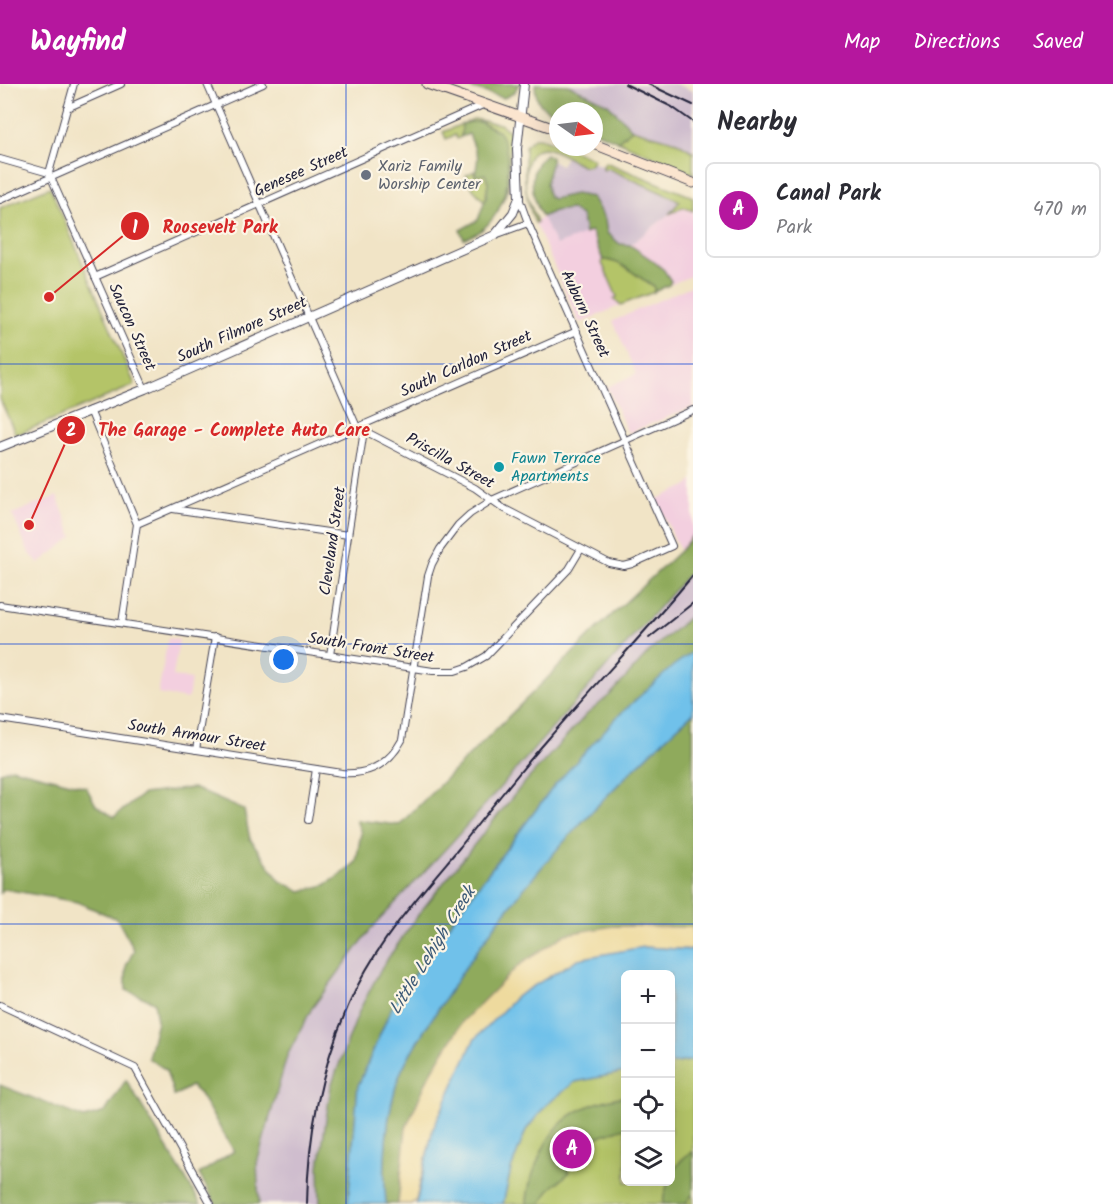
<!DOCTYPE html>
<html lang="en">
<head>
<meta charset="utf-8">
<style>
  :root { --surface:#fff; --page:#f2f2f3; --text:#2b2b33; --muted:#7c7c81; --line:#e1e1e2; --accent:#b5179e }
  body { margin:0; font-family:Kalam,sans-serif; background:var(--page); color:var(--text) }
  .controls { position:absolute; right:18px; bottom:18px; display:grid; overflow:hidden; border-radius:9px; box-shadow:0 6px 24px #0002 }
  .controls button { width:54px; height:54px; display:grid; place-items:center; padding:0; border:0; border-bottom:2px solid var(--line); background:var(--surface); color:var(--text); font:30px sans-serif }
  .compass { position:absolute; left:549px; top:18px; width:54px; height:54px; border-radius:50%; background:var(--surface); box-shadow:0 6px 24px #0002; rotate:104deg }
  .you { position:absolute; left:284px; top:576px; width:21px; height:21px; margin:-15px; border:4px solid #fff; border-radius:50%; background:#1a73e8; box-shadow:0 0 0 9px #1a73e833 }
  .badge { display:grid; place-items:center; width:39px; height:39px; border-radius:50%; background:var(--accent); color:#fff; font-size:20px; font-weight:700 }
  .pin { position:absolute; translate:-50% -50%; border:3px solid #fff; box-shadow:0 2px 6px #0006 }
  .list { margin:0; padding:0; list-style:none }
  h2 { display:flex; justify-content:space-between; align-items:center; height:78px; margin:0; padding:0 24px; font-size:26px }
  h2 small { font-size:20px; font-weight:400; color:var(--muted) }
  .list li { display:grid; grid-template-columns:39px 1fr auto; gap:18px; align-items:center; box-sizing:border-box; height:96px; margin:0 12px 12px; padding:0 12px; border:2px solid var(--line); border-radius:9px }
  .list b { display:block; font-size:22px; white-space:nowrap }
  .list p { margin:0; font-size:20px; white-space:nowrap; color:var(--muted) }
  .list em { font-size:20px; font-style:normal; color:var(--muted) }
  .icon { flex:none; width:33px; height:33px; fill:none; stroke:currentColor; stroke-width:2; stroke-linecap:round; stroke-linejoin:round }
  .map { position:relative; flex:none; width:693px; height:1120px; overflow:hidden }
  header { display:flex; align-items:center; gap:36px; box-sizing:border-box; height:84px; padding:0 30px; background:var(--accent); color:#fff }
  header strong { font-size:28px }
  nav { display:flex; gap:33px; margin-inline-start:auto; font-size:21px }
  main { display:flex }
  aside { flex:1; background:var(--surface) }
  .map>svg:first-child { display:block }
</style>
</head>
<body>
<header>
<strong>Wayfind</strong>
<nav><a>Map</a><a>Directions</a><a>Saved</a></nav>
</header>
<main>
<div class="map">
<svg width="693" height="1120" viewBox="0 0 693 1120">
  <rect width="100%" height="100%" fill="#fcf5e5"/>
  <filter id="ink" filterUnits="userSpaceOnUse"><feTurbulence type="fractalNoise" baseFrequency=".0167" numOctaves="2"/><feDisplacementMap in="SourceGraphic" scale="12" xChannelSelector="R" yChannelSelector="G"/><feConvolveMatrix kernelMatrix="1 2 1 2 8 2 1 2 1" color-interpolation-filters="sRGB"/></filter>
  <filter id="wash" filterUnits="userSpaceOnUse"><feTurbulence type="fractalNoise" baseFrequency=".008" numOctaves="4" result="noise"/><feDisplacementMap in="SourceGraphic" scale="24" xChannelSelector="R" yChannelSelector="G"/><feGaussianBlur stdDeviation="1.35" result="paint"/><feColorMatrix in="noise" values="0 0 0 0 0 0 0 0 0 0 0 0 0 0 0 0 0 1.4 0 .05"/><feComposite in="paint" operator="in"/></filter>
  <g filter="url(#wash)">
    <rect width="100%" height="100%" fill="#f1e4c6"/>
    <g fill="#f3cfdf">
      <path d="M681,118L693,124V191L669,201L671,197L664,186L630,161L669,130Z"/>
      <path d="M542,133L585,150L591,147L617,213L614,214L621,221L583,238H579L535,139Z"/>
      <path d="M693,201V323L628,349L607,303L636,290L613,237Z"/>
      <path d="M693,396V451L680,467L657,415L689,401Z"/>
      <path d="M57,412L73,453L39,479L29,469L12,430Z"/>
      <path d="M168,554L179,556L173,592L191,595L188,615L158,610Z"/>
    </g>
    <g fill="#cfbdce">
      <path d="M568,0H675L693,7V68L677,58L632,45L608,20Z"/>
      <path d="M566,73L584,82L590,81L593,78L603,82L602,85L607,84L681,118L669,130L630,161L620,160L607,149L605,136L575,110L553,115L549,113L545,103L546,90L552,77L561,81Z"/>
      <path d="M570,125L582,133L585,150L556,161L542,133L554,127Z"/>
      <path d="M693,484V530L650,567L611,610L586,631L519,705L421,827L382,883L360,925L331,1002L319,1083L320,1120H259L257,1079L287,972L312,924L371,845L452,758Z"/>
    </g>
    <g fill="#b4c467" stroke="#6b7351" stroke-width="1.5">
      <path d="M474,35L500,40L511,48L508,105L497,129L506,107L507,94L499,48L481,38L463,40L461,53L457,55L455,51L446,55L443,48Z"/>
      <path d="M632,45L677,58L693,68V90L618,57Z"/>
      <path d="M534,54H540L558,60V63H566L594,75L590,81L584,82C572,77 561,68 549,65C524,58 523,95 527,111C530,120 534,129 537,138L535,139C524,112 524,91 525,62Z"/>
      <path d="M605,78L693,113V127L683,123L669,130L680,117L607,84L604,86L602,85Z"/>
      <path d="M474,87L475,92L485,90L488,98L485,118L473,105L466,91Z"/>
      <path d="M50,103L135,301L16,351L0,315V124Z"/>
      <path d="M603,176C623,176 636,193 654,202V208L621,221L614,215L617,213L602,179Z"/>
      <path d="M693,976V1120H503L511,1085L526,1046L546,1021L575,998L625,988L626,1098H670L671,980Z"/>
    </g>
    <g fill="#8faa5c" stroke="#58664c" stroke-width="1.5">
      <path d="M456,0H519L514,9L504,14Z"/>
      <path d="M535,0L569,1L608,20L632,45L618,57L594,47V27H558V31C540,23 536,20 535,0Z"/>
      <path d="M469,38H481L499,48C515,76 509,122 484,144C479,149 471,152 464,155L460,146L478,136L487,110L488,98L485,90L475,92L478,73L469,50L461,53L462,40Z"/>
      <path d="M546,70L551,73C553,89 541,92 549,113L553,115L575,110L592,113L605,136L607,149L620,160L630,161L652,176L664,186L671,197L669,201L654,208V202C636,193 623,176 603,176L591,147L585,150L582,133L571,125L554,127L542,133C532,113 525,86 546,70Z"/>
      <path d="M693,451V484L691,487L452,758L371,845L312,924L287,972L257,1079L259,1120H216L199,1090L234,1067L200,1010L191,1002L174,1012L166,986L148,974L157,937L154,918L126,906V882L134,866L117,835L77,818L4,805L0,809V688L12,684L86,703L96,721L114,733L143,710L193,704L244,726L250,755L280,797L301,807L325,801L341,791L356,778L361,749L356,736L399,741L603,539L680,467Z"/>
      <path d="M693,530V568L673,583L554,702L439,854L391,925L358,1002L348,1120H320L319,1083L331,1002L360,925L382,883L421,827L519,705L586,631L611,610L650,567Z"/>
      <path d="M693,629V843L614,842L463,937L429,992L406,1044L398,1120H386C382,1081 386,1027 400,990C410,966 430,938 444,916C512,807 598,715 693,629Z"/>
      <path d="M126,996L201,1120H0V1001L84,1034L105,1028Z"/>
      <path d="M625,1012V1044L602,1051L579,1063L567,1082L569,1089L549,1106L541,1120H527C527,1105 532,1092 537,1079C553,1034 581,1020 625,1012Z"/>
      <path d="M693,1068V1110L685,1120H663C664,1104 676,1074 693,1068Z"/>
    </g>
    <path fill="#eeda9e" stroke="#887e6c" stroke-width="1.5" d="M614,842L693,843V866L643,863L474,956L433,1045L416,1116L411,1120H398L406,1044L429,992L463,937L519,881L566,850Z"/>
    <g fill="#6fc1ea" stroke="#487292" stroke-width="1.5">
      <path d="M693,568V629C598,715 512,807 444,916C430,938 410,966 400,990C386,1027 382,1081 386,1120H348L358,1002L391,925L439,854L554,702L617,633L673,582Z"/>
      <path d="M643,863L693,866V976L671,980L670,890H626L625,988L575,998L546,1021L526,1046L511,1085L503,1120H416L433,1045L474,956L517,912L578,875Z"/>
    </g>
  </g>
  <g filter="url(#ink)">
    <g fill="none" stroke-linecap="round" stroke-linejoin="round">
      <g stroke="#413f50" stroke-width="8">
        <g id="minor">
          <path d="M207,0L357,343L475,404L503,424L609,479L624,482L632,480L672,462L528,139L519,114"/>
          <path d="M67,24L121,0"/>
          <path d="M0,75L49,89"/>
          <path d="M49,89L145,305"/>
          <path d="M49,89L74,0"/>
          <path d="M0,116L263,0"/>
          <path d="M495,151L528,139"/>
          <path d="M95,193L485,20"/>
          <path d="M90,326L137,440L122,539"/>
          <path d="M173,425L348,451"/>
          <path d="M137,440L577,247"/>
          <path d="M0,521L433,587H455L467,583L486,572L569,485L581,465"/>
          <path d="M330,571L364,346"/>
          <path d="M0,635L342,689C369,691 389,680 402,656L428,492L432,480L440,465L458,441L470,430L492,416L693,326"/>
          <path d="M196,666L215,553"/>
          <path d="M308,736L316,685"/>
          <path d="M0,921L135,984L211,1120"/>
        </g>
      </g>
      <g stroke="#413f50" stroke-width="10">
        <path id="tertiary" d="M0,363L145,305L495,151L513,129L519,114L517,65L524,0"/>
      </g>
      <g stroke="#413f50" stroke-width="11">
        <g id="secondary">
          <path d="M427,0L558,46"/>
          <path d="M594,60L693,99"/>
        </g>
      </g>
      <use href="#minor" stroke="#fff" stroke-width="6"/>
      <use href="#tertiary" stroke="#fff" stroke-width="8"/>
      <use href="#secondary" stroke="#fbe5cf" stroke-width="9"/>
      <g stroke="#22223b" stroke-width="2">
        <path d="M625,0L672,23L693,38"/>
        <path d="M648,0L693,21"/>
        <path d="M649,554L693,519"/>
        <path d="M307,1120C308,1044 324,969 358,901C384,850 423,807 460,763C489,726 518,689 549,654C596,599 647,547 693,491"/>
      </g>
    </g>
  </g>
  <path fill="none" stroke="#1d4ed8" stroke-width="1.5" stroke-opacity="0.55" d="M346,0V1120M0,280H693M0,560H693M0,840H693"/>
  <circle fill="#6b7280" stroke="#fcf5e5" stroke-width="2" cx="366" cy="91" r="6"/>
  <circle fill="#0f9aa8" stroke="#fcf5e5" stroke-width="2" cx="499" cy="383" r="6"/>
  <g text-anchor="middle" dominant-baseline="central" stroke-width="4.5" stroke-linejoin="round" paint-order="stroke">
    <g font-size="16" fill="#5b616d" stroke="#fcf5e5" text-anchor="start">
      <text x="378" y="82">Xariz Family<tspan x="378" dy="18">Worship Center</tspan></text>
    </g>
    <g font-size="16" fill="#22223b" stroke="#fcf5e5">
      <text transform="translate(301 88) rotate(-24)">Genesee Street</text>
      <text transform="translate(585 230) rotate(65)">Auburn Street</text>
      <text transform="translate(132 243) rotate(66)">Saucon Street</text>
      <text transform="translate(242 246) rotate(-24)">South Filmore Street</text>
      <text transform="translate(466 280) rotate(-24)">South Carldon Street</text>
      <text transform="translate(450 377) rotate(29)">Priscilla Street</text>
      <text transform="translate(333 457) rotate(-82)">Cleveland Street</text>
      <text transform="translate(371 564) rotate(9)">South Front Street</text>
      <text transform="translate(197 652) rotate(9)">South Armour Street</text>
    </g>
    <g font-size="16" fill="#0d838f" stroke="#fcf5e5" text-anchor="start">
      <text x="511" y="374">Fawn Terrace<tspan x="511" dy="18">Apartments</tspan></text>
    </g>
    <g font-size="18" font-style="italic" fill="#3d5a78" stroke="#fcf5e5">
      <text transform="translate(433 867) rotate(-58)">Little Lehigh Creek</text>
    </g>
  </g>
  <path fill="none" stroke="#d62828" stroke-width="2" d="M49 213L135 142M29 441L71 346"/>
  <g fill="#d62828" stroke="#fcf5e5" stroke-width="2">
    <circle cx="49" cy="213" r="6"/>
    <circle cx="29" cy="441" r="6"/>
    <circle cx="135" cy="142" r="15"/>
    <circle cx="71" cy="346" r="15"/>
  </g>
  <g font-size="18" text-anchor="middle" font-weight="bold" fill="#fff">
    <text x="135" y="149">1</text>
    <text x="71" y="352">2</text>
  </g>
  <g font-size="18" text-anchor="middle" font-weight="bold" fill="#d62828" stroke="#fcf5e5" stroke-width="4.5" stroke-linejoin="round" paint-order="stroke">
    <text x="220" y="149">Roosevelt Park</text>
    <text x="234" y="352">The Garage - Complete Auto Care</text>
  </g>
</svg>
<div class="controls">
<button>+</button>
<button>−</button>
<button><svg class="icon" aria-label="locate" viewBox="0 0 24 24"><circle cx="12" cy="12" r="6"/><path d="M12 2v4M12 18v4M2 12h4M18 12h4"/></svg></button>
<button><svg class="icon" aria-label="layers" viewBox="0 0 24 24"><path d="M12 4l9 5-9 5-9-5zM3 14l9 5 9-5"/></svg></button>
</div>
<svg class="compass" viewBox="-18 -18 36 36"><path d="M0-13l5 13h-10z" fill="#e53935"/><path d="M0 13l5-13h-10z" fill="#7c7c81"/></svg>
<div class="you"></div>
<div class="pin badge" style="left:572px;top:1065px">A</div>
</div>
<aside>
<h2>Nearby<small></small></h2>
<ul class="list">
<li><span class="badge">A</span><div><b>Canal Park</b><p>Park</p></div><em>470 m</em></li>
</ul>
</aside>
</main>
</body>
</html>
